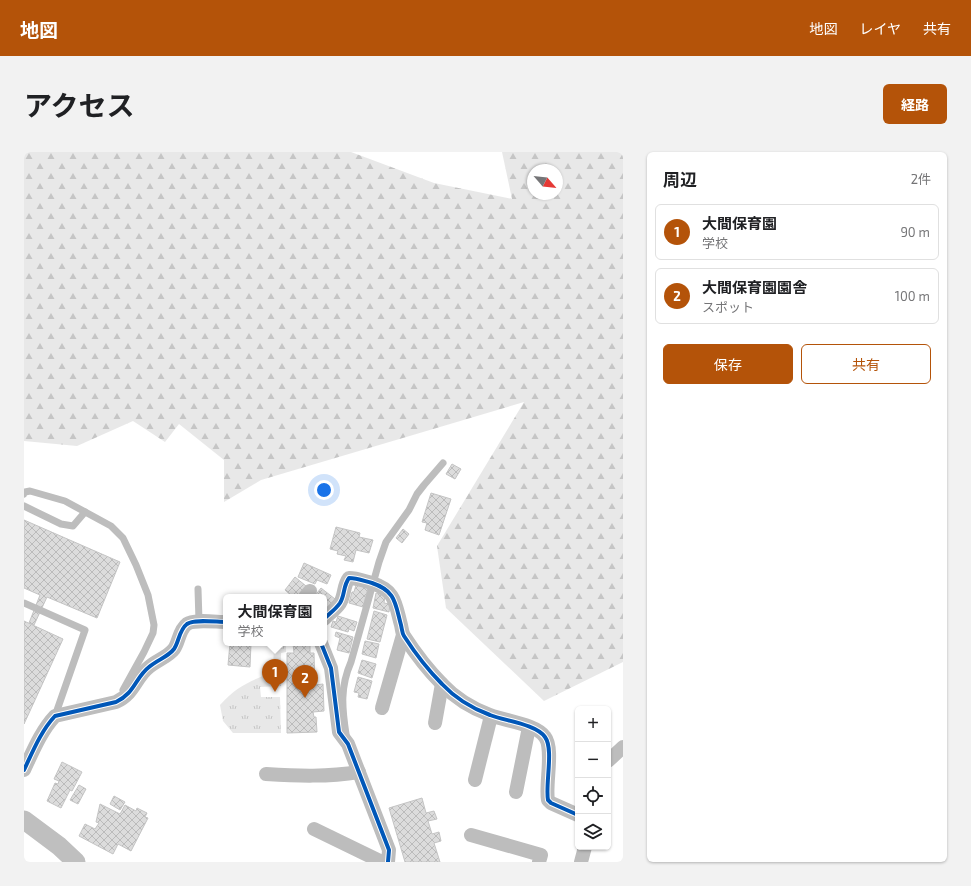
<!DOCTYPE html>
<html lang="ja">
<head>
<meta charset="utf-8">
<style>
  :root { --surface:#fff; --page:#f2f2f2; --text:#202124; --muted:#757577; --line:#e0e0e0; --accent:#b45309 }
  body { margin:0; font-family:"Exo 2","Noto Sans JP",sans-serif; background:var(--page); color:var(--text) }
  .controls { position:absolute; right:12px; bottom:12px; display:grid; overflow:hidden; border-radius:6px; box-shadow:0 1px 3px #0004 }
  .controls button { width:36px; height:36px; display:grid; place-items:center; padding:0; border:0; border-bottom:1px solid var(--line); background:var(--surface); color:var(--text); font:20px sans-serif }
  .compass { position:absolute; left:503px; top:12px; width:36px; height:36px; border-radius:50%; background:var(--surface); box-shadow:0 1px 3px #0004; rotate:118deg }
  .you { position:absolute; left:300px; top:338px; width:14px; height:14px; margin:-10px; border:3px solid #fff; border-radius:50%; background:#1a73e8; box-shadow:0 0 0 6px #1a73e833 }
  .badge { display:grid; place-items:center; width:26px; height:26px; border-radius:50%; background:var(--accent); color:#fff; font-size:13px; font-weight:700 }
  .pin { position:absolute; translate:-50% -33px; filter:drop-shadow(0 1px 2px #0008) }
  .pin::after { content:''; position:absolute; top:21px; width:14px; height:12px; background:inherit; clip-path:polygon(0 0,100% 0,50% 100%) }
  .popup { position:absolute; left:199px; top:442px; width:104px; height:52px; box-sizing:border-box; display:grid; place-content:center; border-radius:6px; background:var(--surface); filter:drop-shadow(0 1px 3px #0005); font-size:13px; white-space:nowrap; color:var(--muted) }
  .popup b { font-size:15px; color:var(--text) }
  .popup::after { content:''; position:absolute; left:50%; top:100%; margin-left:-8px; border:8px solid transparent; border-top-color:var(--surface) }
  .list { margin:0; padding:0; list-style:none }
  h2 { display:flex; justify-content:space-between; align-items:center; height:52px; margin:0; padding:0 16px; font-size:17px }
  h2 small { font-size:13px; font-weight:400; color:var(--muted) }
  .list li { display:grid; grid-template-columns:26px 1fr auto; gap:12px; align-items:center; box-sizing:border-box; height:56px; margin:0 8px 8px; padding:0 8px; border:1px solid var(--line); border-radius:6px }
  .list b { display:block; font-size:15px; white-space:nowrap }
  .list p { margin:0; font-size:13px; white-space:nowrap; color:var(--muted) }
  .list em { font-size:13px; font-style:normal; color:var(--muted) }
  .actions { display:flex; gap:8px; padding:12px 16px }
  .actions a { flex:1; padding:9px 0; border:1px solid var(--accent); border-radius:6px; text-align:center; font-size:14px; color:var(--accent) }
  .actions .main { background:var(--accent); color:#fff }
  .icon { flex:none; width:22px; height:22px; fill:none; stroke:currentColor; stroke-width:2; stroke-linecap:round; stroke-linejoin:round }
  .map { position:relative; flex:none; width:599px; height:710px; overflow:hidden; border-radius:6px }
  header { display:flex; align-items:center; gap:24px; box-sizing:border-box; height:56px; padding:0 20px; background:var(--accent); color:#fff }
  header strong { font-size:19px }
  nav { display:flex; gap:22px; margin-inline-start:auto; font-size:14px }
  .intro { display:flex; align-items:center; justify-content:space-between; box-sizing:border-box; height:96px; padding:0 24px }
  h1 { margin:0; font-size:28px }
  .button { padding:10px 18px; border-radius:6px; background:var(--accent); color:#fff; font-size:14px; font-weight:700 }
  main { display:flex; gap:24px; padding:0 24px }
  aside { flex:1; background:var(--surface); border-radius:6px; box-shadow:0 1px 3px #0004 }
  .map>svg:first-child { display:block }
</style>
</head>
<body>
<header>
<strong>地図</strong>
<nav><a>地図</a><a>レイヤ</a><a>共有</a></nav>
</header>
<div class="intro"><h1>アクセス</h1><a class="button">経路</a></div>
<main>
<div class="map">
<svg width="599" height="710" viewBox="0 0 599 710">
  <defs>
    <pattern id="forest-firs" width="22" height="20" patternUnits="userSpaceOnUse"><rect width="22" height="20" fill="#e8e8e8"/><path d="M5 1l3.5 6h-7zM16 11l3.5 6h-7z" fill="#c5c5c5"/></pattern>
    <pattern id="park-tufts" width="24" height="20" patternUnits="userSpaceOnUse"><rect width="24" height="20" fill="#e8e8e8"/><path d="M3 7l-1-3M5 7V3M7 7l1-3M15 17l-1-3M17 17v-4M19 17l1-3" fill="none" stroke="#c5c5c5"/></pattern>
    <pattern id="building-cross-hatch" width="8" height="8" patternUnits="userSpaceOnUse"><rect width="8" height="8" fill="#dcdcdc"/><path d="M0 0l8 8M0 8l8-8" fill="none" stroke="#bbb"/></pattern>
  </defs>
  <rect width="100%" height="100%" fill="#fff"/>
  <path fill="url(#forest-firs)" fill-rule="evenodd" d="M0,0H327L410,31L488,47L478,0H599V510L520,549L422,456L413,394L500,250L237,328L200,350V308L155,272L141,290L109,269L53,294L0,289ZM509,18H533V42H509Z"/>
  <path fill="url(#park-tufts)" d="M250,491H262V500L257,501V534L236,535L237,545H256L257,581H209L199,569L196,553C213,534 226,529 249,520Z"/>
  <g fill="url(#building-cross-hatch)" stroke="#c4c4c4">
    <path d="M428,312L437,317L431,327L422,322Z"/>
    <path d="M407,341L427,347L415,383L401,378L403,371L398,370Z"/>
    <path d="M0,368L96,410L73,466L23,445L10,473L5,471L16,443L0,436Z"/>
    <path d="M312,375L336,381L335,385L349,388L345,401L332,398L329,410L320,408L322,404L313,402L314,399L306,397Z"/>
    <path d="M379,377L385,382L378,391L372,386Z"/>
    <path d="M280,411L307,423L303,432L293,428L291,432L274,425Z"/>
    <path d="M271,425L282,434L273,445H269L261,438Z"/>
    <path d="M332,433L344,436L339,455L325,451L328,440H330Z"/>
    <path d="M297,436L311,447L301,459L300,445H290Z"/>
    <path d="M352,441L361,443L360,451L366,452L365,460L349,456Z"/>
    <path d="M350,459L363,463L356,490L343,487Z"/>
    <path d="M314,464L333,470L330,479L325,477L324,480L307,475L309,469L312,470Z"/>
    <path d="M0,469L39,487L0,572Z"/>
    <path d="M312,480L329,485L325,501L313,498L316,486L311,484Z"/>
    <path d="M341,489L355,492L352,506L338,502Z"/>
    <path d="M206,491H227L226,515L204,513Z"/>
    <path d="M269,491H286V501H290L291,533L299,532L300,559L289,560L290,565H292L293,580L263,581V501H270Z"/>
    <path d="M338,508L352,512L348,526L334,521Z"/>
    <path d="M334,525L348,529L343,547L334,545L335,541L330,540Z"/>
    <path d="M38,610L58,620L48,639L46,638L37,656L23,649L31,631L34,632L35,629L30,627Z"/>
    <path d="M55,633L62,637L54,652L46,648Z"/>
    <path d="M90,644L101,650L96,658L86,652Z"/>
    <path d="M398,646L402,661L410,659L413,667L404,669L408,682L415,680L417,689L410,691L416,710H381L365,656Z"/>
    <path d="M76,652L96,662L101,653L112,659L113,656L123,661L121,665L124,666L107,699L94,692L89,702L55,684L61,672L71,677L75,671L72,670Z"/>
  </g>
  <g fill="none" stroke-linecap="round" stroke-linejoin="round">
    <g stroke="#bdbdbd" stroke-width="7">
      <path d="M0,342L1,340L6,339L41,349L87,374L99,386L112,413L124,443L130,473L129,481L120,500L99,538"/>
      <path d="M0,354L37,372L49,374L61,360"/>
      <path d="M174,437L175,469"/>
      <path d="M0,451L61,478L31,564"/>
      <path d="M322,582C318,556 316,535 327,510L355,410L362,390L385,358L393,342L400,333L419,311"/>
    </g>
    <g stroke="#bdbdbd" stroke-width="14">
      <path d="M281,445L286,439"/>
      <path d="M300,467C305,462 312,457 316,451C321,443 319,434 325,426C333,426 340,429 348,431C372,439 371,451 377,473C378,477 378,481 380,484C391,501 404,518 418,532C432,547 447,556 466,563C481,569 512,572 521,585C530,597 521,633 524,648L527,651L554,663"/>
      <path d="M297,491L307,516L315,580L324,592L365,698L364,710"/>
      <path d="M358,556L379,483"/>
      <path d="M411,571L418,532"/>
      <path d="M584,609L599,595"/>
      <path d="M0,618C9,599 17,579 31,564L92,550C111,541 111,526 125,515C133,508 144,505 150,497C155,490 155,478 163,472C170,467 192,470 202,470"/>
      <path d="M242,622C274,624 304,625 335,620"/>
      <path d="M451,628L467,564"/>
      <path d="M492,640L505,575"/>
      <path d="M290,677L358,710"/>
      <path d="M447,683L517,703L515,710"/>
      <path d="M557,710L561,695"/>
    </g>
    <path stroke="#bfbfbf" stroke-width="19" d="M0,668L35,694L52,710"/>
    <g stroke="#fff" stroke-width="6">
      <g id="cycleway">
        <path d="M300,467C305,462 312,457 316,451C321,443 319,434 325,426C333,426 340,429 348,431C372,439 371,451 377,473C378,477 378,481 380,484C391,501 404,518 418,532C432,547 447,556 466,563C481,569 512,572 521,585C530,597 521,633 524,648L527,651L554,663"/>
        <path d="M297,491L307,516L315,580L324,592L365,698L364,710"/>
        <path d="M0,618C9,599 17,579 31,564L92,550C111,541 111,526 125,515C133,508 144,505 150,497C155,490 155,478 163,472C170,467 192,470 202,470"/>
      </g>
    </g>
    <use href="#cycleway" stroke="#0057b8" stroke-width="4"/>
  </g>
</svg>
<div class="controls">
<button>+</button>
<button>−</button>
<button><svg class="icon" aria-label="locate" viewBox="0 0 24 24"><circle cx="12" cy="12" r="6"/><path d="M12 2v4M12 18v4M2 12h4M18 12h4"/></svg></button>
<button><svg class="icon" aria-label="layers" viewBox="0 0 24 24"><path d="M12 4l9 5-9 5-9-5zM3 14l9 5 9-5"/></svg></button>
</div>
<svg class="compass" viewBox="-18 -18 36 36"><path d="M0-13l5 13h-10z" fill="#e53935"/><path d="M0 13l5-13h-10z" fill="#757577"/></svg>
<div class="you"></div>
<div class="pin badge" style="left:251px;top:540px">1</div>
<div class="popup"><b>大間保育園</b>学校</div>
<div class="pin badge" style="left:281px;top:546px">2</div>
</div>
<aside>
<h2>周辺<small>2件</small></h2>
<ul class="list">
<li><span class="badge">1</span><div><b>大間保育園</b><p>学校</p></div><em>90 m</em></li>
<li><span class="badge">2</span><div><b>大間保育園園舎</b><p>スポット</p></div><em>100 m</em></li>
</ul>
<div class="actions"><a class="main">保存</a><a>共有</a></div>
</aside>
</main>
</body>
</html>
